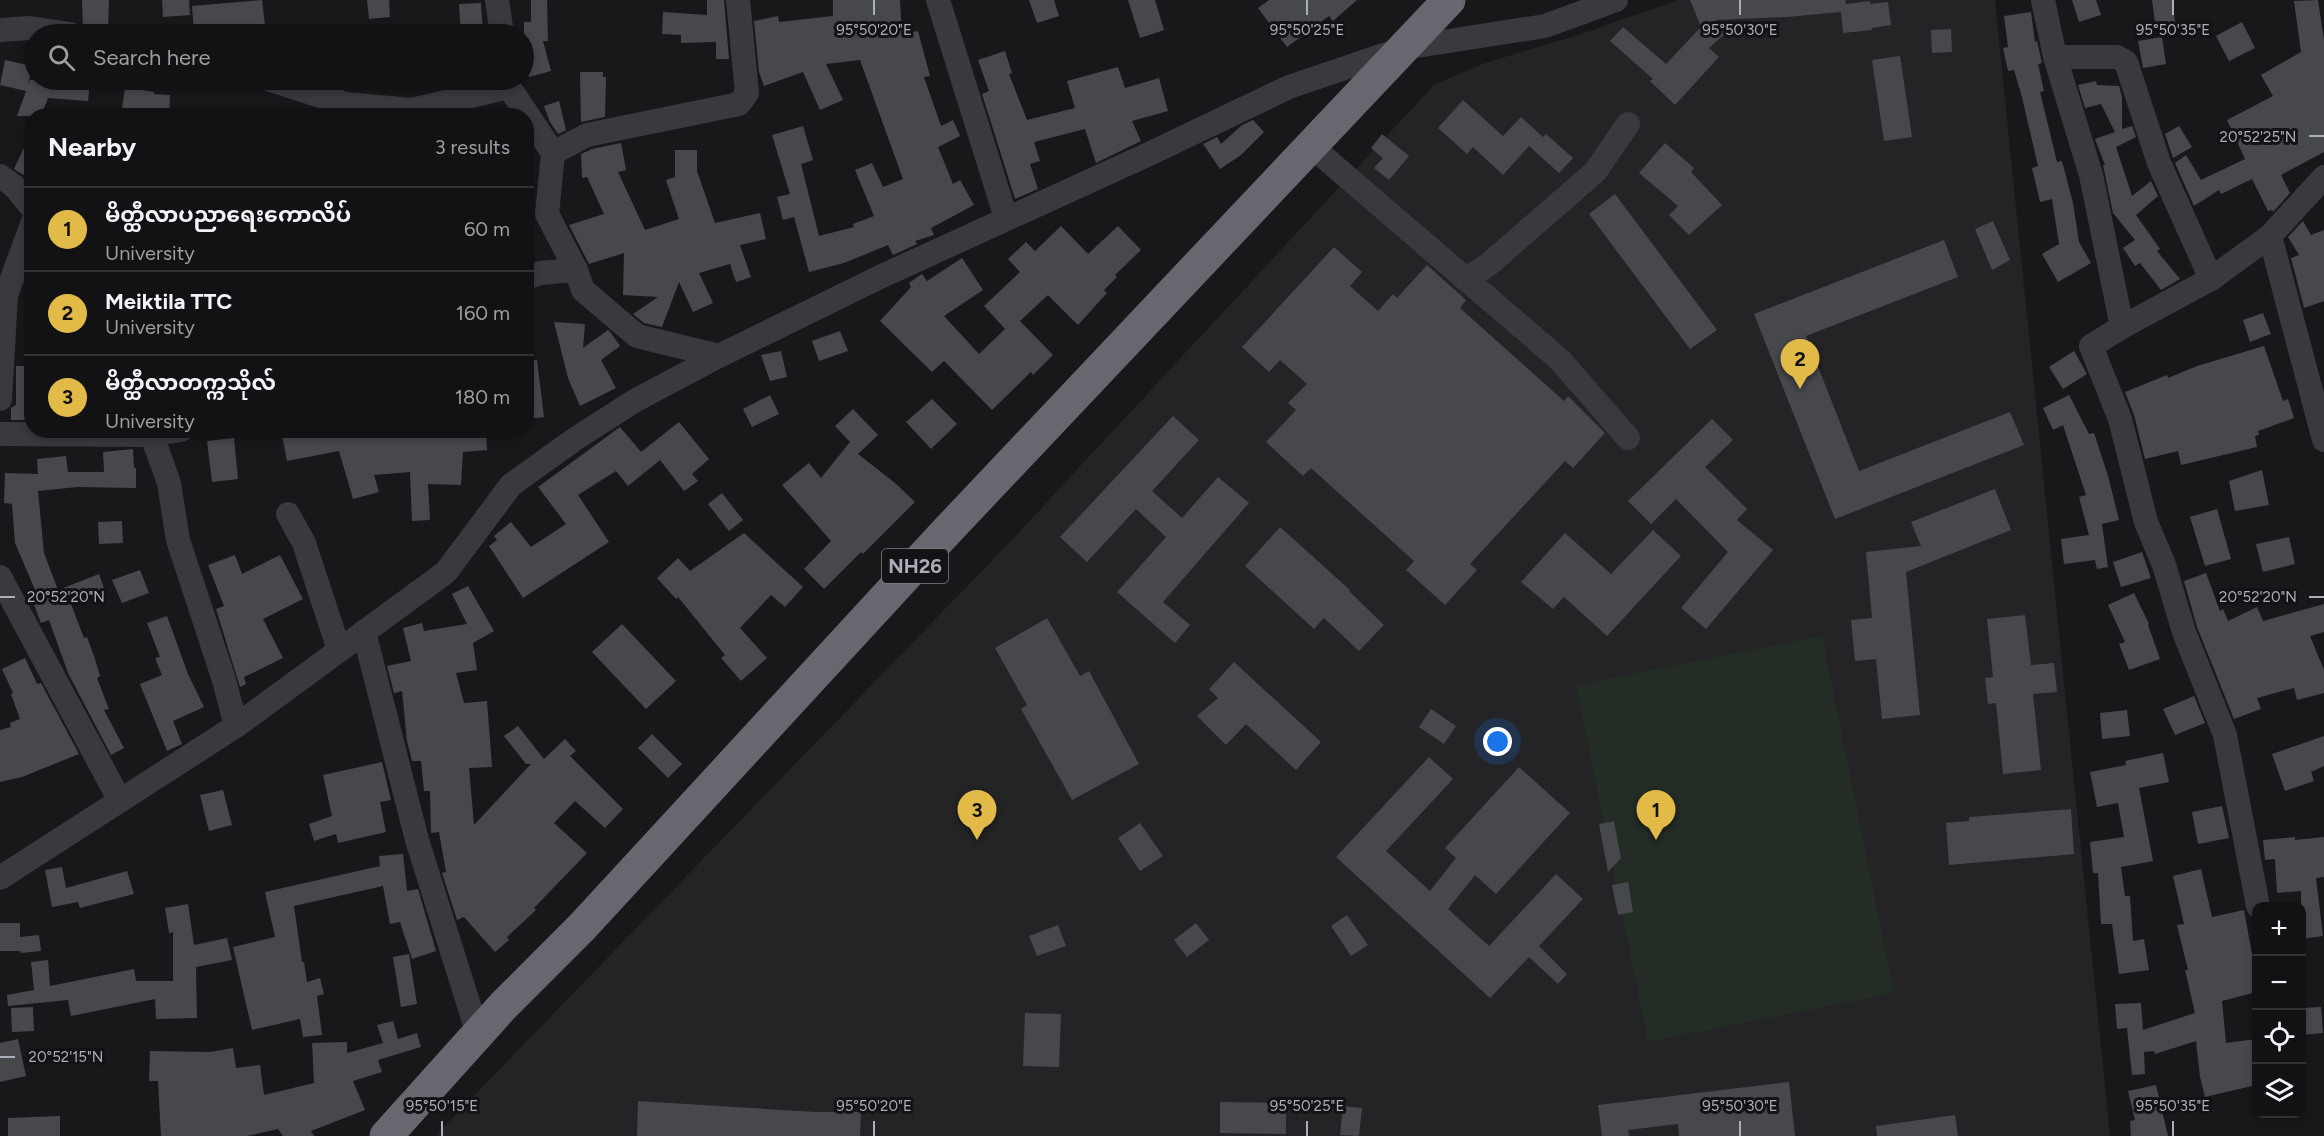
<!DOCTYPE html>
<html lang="en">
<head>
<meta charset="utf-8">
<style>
  :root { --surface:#121214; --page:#1b1b1d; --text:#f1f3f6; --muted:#9c9ea0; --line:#313234; --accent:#e2ba48 }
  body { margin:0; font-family:Figtree,"Noto Sans Myanmar",sans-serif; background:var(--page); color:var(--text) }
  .controls { position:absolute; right:18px; bottom:18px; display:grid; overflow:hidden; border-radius:12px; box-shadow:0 3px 9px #0003 }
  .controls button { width:54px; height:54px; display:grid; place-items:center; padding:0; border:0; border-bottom:2px solid var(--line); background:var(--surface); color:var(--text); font:30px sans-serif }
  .you { position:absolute; left:1498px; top:742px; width:21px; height:21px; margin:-15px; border:4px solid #fff; border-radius:50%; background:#1a73e8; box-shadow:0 0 0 9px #1a73e833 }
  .badge { display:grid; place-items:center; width:39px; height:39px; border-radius:50%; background:var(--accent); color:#111; font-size:20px; font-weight:700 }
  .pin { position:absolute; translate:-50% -50px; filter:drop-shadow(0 2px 3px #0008) }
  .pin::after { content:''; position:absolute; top:32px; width:21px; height:18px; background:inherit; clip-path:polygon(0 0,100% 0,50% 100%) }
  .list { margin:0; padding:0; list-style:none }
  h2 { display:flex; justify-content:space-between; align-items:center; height:78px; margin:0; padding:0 24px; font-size:26px }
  h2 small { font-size:20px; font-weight:400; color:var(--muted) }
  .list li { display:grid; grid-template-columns:39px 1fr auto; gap:18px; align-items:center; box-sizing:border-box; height:84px; padding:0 24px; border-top:2px solid var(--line) }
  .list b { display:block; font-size:22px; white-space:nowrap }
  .list p { margin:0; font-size:20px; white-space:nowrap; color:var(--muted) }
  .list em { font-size:20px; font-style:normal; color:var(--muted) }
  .icon { flex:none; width:33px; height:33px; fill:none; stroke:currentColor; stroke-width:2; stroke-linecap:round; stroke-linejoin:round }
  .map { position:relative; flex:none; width:2324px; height:1136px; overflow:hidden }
  .search { position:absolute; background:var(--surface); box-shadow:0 3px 9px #0003; left:24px; top:24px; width:510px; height:66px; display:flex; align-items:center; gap:15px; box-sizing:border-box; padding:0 21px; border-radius:33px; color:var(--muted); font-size:22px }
  .panel { position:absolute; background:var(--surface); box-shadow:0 3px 9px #0003; left:24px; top:108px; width:510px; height:330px; border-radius:24px }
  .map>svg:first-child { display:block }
</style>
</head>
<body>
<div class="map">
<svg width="2324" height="1136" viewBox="0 0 2324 1136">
  <rect width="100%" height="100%" fill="#18181a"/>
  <path fill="#242427" d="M1678,0H1995L2110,1136H435L1008,544L1435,84L1485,63L1581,34Z"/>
  <path fill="#242c26" d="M1822,636L1894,993L1648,1042L1576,685Z"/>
  <g fill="#47484c">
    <path d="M82,0H109L108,28H83Z"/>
    <path d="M162,0H189L190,15L163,17Z"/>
    <path d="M262,0L266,34H194L192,6Z"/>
    <path d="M367,0H389L390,17L369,19Z"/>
    <path d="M531,0H547L548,41H543L551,71L529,77L524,56V22H531Z"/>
    <path d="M707,0H724L729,59H716V42L681,43V35L662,34L663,12L707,15Z"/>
    <path d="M833,0H900L902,34L918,31L930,76L924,77L941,126L953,120L960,136L938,147L953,184L960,180L974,205L931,228L934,235L915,241L917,244L893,255L888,245L844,263L809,272L794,217L783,220L777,197L790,194L772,135L803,126L813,160L801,164L819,236L854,227L853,224L874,216L855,170L872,163L883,187L903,179L860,60L826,64L843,100L820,110L803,72L764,86L759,72L754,21L778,16L779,22L833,16Z"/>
    <path d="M1029,0H1054L1059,16L1037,23Z"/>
    <path d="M1128,0H1155L1164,30L1140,38Z"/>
    <path d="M1269,0H1357L1333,21L1329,16L1287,47L1258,8Z"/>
    <path d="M1690,0H1845L1846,4L1870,1V4L1888,2L1891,25L1872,28V30L1843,33L1841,12L1787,17L1716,20L1727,32L1709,48L1719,57L1675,105L1650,81L1653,79L1610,41L1623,27L1666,64L1701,27Z"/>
    <path d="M2072,0H2096L2101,15L2079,22Z"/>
    <path d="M2152,0H2172L2176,27L2156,30Z"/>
    <path d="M2318,0L2324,40V152L2281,175L2290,193L2273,212L2272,210L2268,211L2252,179L2221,194L2219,190L2194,206L2175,163L2186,155L2201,180L2245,159L2227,120L2273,96L2261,75L2301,52L2294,1Z"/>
    <path d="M481,3L483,34H461L459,4Z"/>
    <path d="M2031,12L2035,42L2037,41L2042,63L2038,64L2044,91L2040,92L2057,162L2062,161L2073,203L2079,242L2091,263L2058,282L2042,254L2059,244L2052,199L2040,202L2032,168L2038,166L2022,97L2014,70L2008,71L2003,48L2008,47L2004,16Z"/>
    <path d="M2242,22L2255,48L2229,61L2216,36Z"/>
    <path d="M1951,29L1952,52L1932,53L1931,30Z"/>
    <path d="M2162,37L2166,64L2143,68L2138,41Z"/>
    <path d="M1005,51L1012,73L1009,74L1027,120L1075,108L1067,81L1118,67L1125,88L1159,78L1168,111L1132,121L1141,141L1096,163L1085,129L1034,142L1040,161L1030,164L1038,189L1015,199L982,94L989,91L978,60Z"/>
    <path d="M1900,56L1912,137L1884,141L1872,60Z"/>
    <path d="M5,60L32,66L28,85L30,80H90L88,101L48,98L41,116H17L26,91L0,85Z"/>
    <path d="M580,72H603V77H606L605,117L581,122Z"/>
    <path d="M2096,81L2097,85L2119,86L2122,97V129L2132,126L2136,137L2116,147L2132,196L2151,181L2158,196L2136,215L2160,249L2157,251L2180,279L2161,290L2140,263L2135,266L2123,248L2135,240L2113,213L2103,165H2105L2095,139L2115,132L2101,104L2085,108L2078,85Z"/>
    <path d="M125,87L154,92V94L170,95L169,116H121Z"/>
    <path d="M1463,100L1503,136L1521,117L1543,137L1546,134L1573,158L1559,173L1529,146L1503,175L1473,147L1467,154L1438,128Z"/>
    <path d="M559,101L566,130L558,134L550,122L544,106Z"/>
    <path d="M1253,120L1264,132L1241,155L1220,169L1203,144L1217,137L1221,144L1242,125Z"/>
    <path d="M2179,126L2192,147L2173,158L2165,134Z"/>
    <path d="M32,131V180L14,169Z"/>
    <path d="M1382,134L1409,156L1389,180L1374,168L1383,158L1371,148Z"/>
    <path d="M621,143L626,170L618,172L645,230L679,219L666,180L675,177V150H697V171L715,223L760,213L766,239L740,245L751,277L736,282L730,264L699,273L713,303L693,312L679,282L662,327L644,323L633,314L658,297L623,295L624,253L589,264L569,225L604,214L587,177L582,178L581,154L592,149Z"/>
    <path d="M1665,143L1694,168L1691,172L1722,205L1689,235L1669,215L1678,206L1639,173Z"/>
    <path d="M1615,194L1717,330L1690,349L1589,214Z"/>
    <path d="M1993,221L2010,260L1992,270L1975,229Z"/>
    <path d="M2303,221L2311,235L2324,230V301L2304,308L2291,258L2299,255L2288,237Z"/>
    <path d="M1061,226L1088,254L1118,226L1141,250L1115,275L1117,277L1104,290L1107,293L1078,325L1048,295L1020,321L1053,355L1033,375L1031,372L992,410L944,361L932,372L880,321L911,287L909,283L922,274L927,281L962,258L983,290L944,316L979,354L1005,329L984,306L1020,272L1008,259L1026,242L1035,251Z"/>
    <path d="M1944,240L1958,277L1806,336L1859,471L2010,412L2024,445L1835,519L1754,314Z"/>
    <path d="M1334,247L1362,272L1350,286L1378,311L1393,294L1397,298L1427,265L1466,300L1460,308L1564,401L1568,396L1605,433L1573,468L1565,461L1470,564L1477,570L1445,605L1406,570L1414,561L1311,468L1303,476L1266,442L1296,410L1288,403L1307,384L1280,360L1269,372L1242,347Z"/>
    <path d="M2263,313L2271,334L2250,342L2243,320Z"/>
    <path d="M554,322L585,324L583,348L608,330L611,333L620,346L601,360L616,388L580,406L568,378Z"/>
    <path d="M840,331L848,351L819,361L812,341Z"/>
    <path d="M2264,346L2283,401L2288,399L2294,418L2258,431L2259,435L2255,436L2257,447L2181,465L2178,451L2145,459L2134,415L2125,392L2167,375L2168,378L2197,366Z"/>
    <path d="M781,351L787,377L770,381L761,355Z"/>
    <path d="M2074,351L2087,374L2063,389L2049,367Z"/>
    <path d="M537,360L544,417L526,419V361Z"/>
    <path d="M16,366H32V420H11V408L16,405Z"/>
    <path d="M770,395L779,414L752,427L743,409Z"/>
    <path d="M2069,395L2089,434L2094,433L2108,476L2119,520L2102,524L2108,567L2097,569L2095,560L2064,564L2061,539L2089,535L2079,497L2086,495L2063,425L2053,430L2043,408Z"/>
    <path d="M932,399L957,424L931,449L906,422Z"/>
    <path d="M853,409L878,435L858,454L895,483L915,502L863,554L861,552L824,589L804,569L831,541L782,485L809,463L821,478L850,442L835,426Z"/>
    <path d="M1173,416L1199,440L1152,491L1182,518L1218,477L1249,503L1163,602L1190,625L1175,643L1117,592L1166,537L1136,509L1087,562L1060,537Z"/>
    <path d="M1712,419L1733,440L1705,467L1747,509L1737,520L1773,550L1706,629L1681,608L1728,552L1676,499L1651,524L1628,501Z"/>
    <path d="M679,422L709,459L692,474L698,481L684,491L660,460L628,486L616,471L578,495L609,542L523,598L489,546L497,540L494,536L511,522L531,547L566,524L538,487L620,427L641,452Z"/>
    <path d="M281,430H363L364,438L437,433V430H486L487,450L463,452L461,485L428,484L430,520L412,521L410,472L374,475L379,492L353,499L339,451L287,461Z"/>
    <path d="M234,438L238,479L212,482L207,441Z"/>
    <path d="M133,449L134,468H136V488L77,487L38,491L44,553L58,590L99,574L105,591L71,604L84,638L87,637L95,659L100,676L97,678L109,709L104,710L124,748L111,755L68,673L49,620L41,623L33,602L39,599L15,543L12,504L4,503L5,473L38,474L37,459L66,456L68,472H104L103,452Z"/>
    <path d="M2262,470L2269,505L2235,511L2229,481Z"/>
    <path d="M1995,489L2011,530L1906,572L1920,715L1882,719L1876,659L1855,661L1851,620L1872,618L1866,552L1921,546L1911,522Z"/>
    <path d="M722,493L743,520L729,531L708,504Z"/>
    <path d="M2217,509L2231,559L2205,566L2190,517Z"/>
    <path d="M122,521L123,543L99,544L98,522Z"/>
    <path d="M1280,527L1350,590L1349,591L1384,625L1359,651L1324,618L1314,629L1245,566Z"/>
    <path d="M1653,530L1681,556L1607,636L1564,597L1553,609L1521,582L1565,533L1611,574Z"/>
    <path d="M744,533L803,587L785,607L771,595L740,628L767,658L741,681L721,658L725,655L678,597L676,599L657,578L678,558L690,571Z"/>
    <path d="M2289,537L2295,564L2263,572L2256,544Z"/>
    <path d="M2142,552L2151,578L2121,587L2113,562Z"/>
    <path d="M235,555L242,574L280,555L303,599L263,619L283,658L244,677L246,684L240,687L216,609L224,606L208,565Z"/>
    <path d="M140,570L149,593L122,603L112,580Z"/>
    <path d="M2206,573L2220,611L2223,609L2228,621L2257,607L2263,621L2324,604V632L2310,636L2324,670V693L2297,700L2294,688L2257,698L2261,709L2234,719L2197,627L2184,581Z"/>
    <path d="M468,586L494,631L473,643L477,670L456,673L464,703L487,701L492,767L469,768L474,825L531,764H526L504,736L518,726L544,759L565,739L576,751L570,756L623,809L605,828L575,801L554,823L587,853L534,908L536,910L507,937L509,940L495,952L464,917L457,920L442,873L446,872L439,832L431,833L430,791H424L421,761H412L407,741L402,691L394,693L387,666L411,661L403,628L422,623L424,631L467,624L452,594Z"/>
    <path d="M2134,593L2149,624L2148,625L2160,659L2129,670L2119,644L2125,642L2108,605Z"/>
    <path d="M2025,615L2031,665L2054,663L2057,692L2033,694L2041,770L2003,774L1996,703L1988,704L1985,678L1993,677L1987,619Z"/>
    <path d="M167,616L188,674L204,707L173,721L182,744L167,751L140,684L162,675L155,658L160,657L147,623Z"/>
    <path d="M1047,618L1080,676L1089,671L1139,764L1072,800L1021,709L1027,705L995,648Z"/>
    <path d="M622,624L676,681L646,709L592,652Z"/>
    <path d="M25,658L37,684L41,683L79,754L22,777L0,782V730L11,727L10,723L20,719L11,694L13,693L2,669Z"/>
    <path d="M1234,662L1321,742L1296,770L1246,724L1226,745L1197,716L1218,698L1209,689Z"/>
    <path d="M2194,696L2205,723L2175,735L2163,709Z"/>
    <path d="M1431,709L1456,726L1444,744L1419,727Z"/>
    <path d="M2127,710L2130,736L2102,739L2100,713Z"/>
    <path d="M652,734L682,764L668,778L638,748Z"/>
    <path d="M2324,736V766L2311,772L2314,781L2285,791L2272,754Z"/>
    <path d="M2163,753L2169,782L2139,788L2153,861L2121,867L2125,896H2130L2133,941L2144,939L2149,970L2119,974L2112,924H2101L2098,873H2093L2090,842L2124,837L2118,803L2097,807L2090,772L2126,765L2125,761Z"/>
    <path d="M1429,757L1453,779L1386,851L1430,891L1456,858L1445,848L1519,767L1570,813L1496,894L1475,875L1448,909L1489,946L1556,874L1583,899L1539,946L1567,974L1558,984L1529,957L1490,998L1336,857Z"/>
    <path d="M382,762L391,800L380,802L386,832L338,843L336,834L314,841L309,824L332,816L323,775Z"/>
    <path d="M223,790L232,825L209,831L200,795Z"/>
    <path d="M2222,806L2229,838L2198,844L2192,812Z"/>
    <path d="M2071,809L2074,854L1949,865L1946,823L1969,821V817Z"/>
    <path d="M1614,821L1621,858L1608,872L1599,824Z"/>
    <path d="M1140,823L1163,856L1140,871L1118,838Z"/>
    <path d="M2295,837V840L2324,837V877L2316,878L2323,936L2301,939V891L2277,893L2275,859L2265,860L2263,840Z"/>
    <path d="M403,854L407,891L418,889L436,951L412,959L400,922L390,924L383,886L294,906L302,962H304L307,982L320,978L324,994L317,996L322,1035L303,1037L300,1019L252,1030L233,947L275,937L265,892L380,866L379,856Z"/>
    <path d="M62,867L66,888L127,871L134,894L80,908L78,902L52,907L45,870Z"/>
    <path d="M2201,869L2212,917L2244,910L2256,976V992L2222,1001L2226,1043L2256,1039V1085L2205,1097L2200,1077L2196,1041L2155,1054L2154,1051L2144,1052L2145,1074L2132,1075L2127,1028L2117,1029L2115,1004L2141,1003L2143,1030L2195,1013L2185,970H2188L2177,925L2184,924L2173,876Z"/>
    <path d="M1628,882L1633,912L1618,915L1612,885Z"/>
    <path d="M188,904L194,945L227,938L232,960L196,967L197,1018L156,1019L155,999L71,1016L68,1000L8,1006L7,995L34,990L31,962L48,960L50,986L134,969L136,981H173V932L169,933L165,908Z"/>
    <path d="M1347,915L1368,945L1351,956L1331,926Z"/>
    <path d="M0,923H20V937L39,935L41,951L21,953L20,951H0Z"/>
    <path d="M1196,923L1209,940L1187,957L1174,940Z"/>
    <path d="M1058,925L1066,946L1037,956L1029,936Z"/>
    <path d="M409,954L417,1004L401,1007L393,957Z"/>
    <path d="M33,1007L34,1031L12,1032L11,1008Z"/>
    <path d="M2321,1007L2323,1033L2301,1035V1008Z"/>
    <path d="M1025,1013L1061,1014L1059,1067L1023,1066Z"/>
    <path d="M393,1021L398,1039L417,1033L421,1047L378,1060L382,1072L353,1081L365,1110L311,1131L314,1136H283L278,1129L247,1136H161L158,1081H149L150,1051L210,1052L233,1048L236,1068L260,1065L264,1095L314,1083L312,1043L347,1042V1053L383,1043L377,1025Z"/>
    <path d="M18,1039L26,1076L0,1082V1043Z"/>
    <path d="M1789,1082L1795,1136H1679L1678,1124L1628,1130L1629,1136H1602L1598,1105Z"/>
    <path d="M2156,1085L2168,1136H2131L2130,1121L2135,1120L2128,1091Z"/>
    <path d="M638,1101L816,1112H861L860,1136H637Z"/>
    <path d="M1220,1102L1286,1103V1134L1220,1133Z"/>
    <path d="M1343,1106L1362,1108L1359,1136L1340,1135Z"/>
    <path d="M1955,1115L1958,1136H1877L1876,1126Z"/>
    <path d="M60,1116V1136H8V1118Z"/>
  </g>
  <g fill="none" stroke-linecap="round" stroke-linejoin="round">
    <g stroke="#393a3e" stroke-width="24">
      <path d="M497,0L502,34"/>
      <path d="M938,0L1006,218"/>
      <path d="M2043,0L2055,57L2091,175L2122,327"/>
      <path d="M0,30L30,28L70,34"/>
      <path d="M2055,57H2117L2126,62L2159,163L2211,279"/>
      <path d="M271,80L346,104L412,110L509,87"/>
      <path d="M508,80L509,87L553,153L547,214L576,270L583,290L637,336L719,356L882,276L1149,154L1289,87L1404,48L1545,26L1616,0"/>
      <path d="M1311,146L1560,360L1628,438"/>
      <path d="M553,153L587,135L739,104L747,93L738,0"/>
      <path d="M0,176L14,186L32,208"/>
      <path d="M2270,236L2324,440"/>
      <path d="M526,278L540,273L576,270"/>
      <path d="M1466,279L1488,265L1595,172L1628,124"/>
      <path d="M0,399L6,295L32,224"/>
      <path d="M150,430L169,483L178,540L224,680L236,726"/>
      <path d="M0,434L150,435L181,430"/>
      <path d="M288,514L304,543L339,650"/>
      <path d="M0,577L119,799"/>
      <path d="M364,632L417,840L478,1034"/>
      <path d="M0,878L236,726L446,572L511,485L575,439L636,400L719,356"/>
      <path d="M2258,906L2225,735L2184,632L2164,565L2146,522L2120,419L2091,346L2122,327L2211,279L2270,236L2324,177"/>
    </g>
    <path stroke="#66676f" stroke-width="33" d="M386,1136L503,1006L582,927L945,533L1449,0"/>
  </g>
  <path fill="none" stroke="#abaeb8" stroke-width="2" d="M874,0V15M1307,0V15M1740,0V15M2173,0V15M2309,136H2324M0,597H15M2309,597H2324M0,1057H15M442,1121V1136M874,1121V1136M1307,1121V1136M1740,1121V1136M2173,1121V1136"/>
  <g text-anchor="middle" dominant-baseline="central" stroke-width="6" stroke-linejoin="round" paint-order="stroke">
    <rect fill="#131315" stroke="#7d8087" stroke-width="1.5" x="882" y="549" width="66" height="34" rx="4.5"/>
    <g font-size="20" font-weight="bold" fill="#abaeb8">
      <text x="915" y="566">NH26</text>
    </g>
  </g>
  <g font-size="15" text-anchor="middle" fill="#abaeb8" stroke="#131315" stroke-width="6" stroke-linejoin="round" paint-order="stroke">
    <text x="874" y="35">95°50'20"E</text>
    <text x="1307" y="35">95°50'25"E</text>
    <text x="1740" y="35">95°50'30"E</text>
    <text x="2173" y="35">95°50'35"E</text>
    <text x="2258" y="142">20°52'25"N</text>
    <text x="66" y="602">20°52'20"N</text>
    <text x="2258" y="602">20°52'20"N</text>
    <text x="66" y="1062">20°52'15"N</text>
    <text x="442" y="1111">95°50'15"E</text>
    <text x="874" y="1111">95°50'20"E</text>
    <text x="1307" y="1111">95°50'25"E</text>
    <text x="1740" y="1111">95°50'30"E</text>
    <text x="2173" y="1111">95°50'35"E</text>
  </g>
</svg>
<div class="controls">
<button>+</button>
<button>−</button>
<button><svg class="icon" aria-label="locate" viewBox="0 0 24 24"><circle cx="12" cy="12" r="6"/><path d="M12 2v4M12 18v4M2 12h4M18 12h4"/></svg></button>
<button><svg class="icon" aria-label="layers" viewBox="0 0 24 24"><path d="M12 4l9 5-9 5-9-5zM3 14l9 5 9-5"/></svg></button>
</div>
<div class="you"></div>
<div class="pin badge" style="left:1656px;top:840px">1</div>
<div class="pin badge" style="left:1800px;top:389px">2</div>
<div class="pin badge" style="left:977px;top:840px">3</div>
<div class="search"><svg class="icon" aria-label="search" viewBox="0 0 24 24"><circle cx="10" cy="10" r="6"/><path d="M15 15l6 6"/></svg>Search here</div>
<section class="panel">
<h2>Nearby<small>3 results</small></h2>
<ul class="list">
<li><span class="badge">1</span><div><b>မိတ္ထီလာပညာရေးကောလိပ်</b><p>University</p></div><em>60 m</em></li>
<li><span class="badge">2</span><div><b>Meiktila TTC</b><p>University</p></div><em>160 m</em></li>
<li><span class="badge">3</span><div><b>မိတ္ထီလာတက္ကသိုလ်</b><p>University</p></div><em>180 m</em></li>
</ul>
</section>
</div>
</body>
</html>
